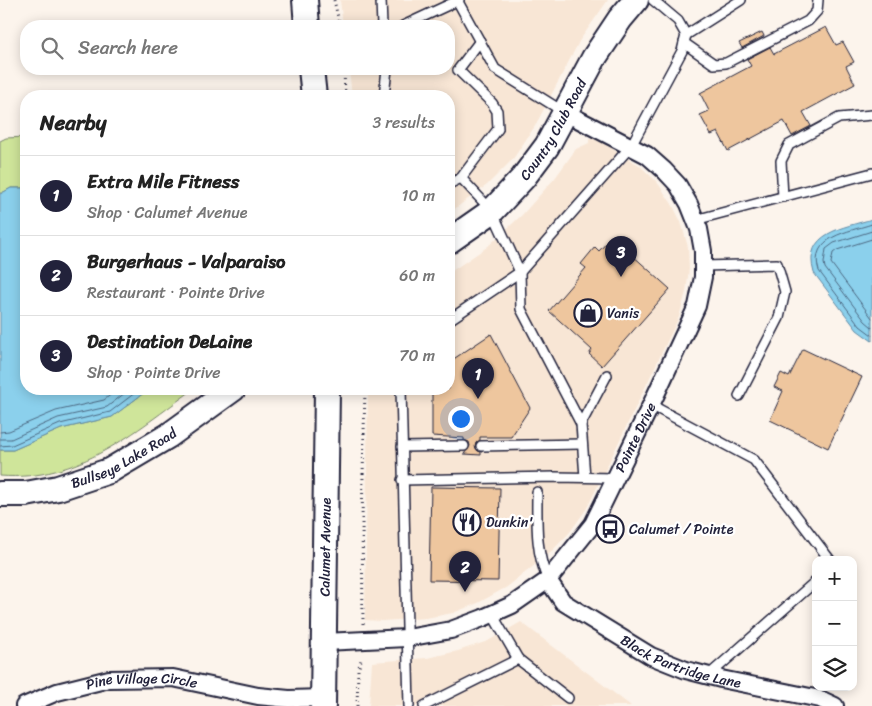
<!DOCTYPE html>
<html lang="en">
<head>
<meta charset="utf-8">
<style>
  :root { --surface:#fff; --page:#f6f6f6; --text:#222; --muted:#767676; --line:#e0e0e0; --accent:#22223b }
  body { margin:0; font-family:Sriracha,sans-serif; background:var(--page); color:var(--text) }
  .controls { position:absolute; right:15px; bottom:15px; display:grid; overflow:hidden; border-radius:10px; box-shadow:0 2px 12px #0003 }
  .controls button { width:45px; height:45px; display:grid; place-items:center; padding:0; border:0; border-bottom:1px solid var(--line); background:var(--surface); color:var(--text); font:25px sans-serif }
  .you { position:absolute; left:460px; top:418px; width:18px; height:18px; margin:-12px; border:4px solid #fff; border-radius:50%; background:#1a73e8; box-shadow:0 0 0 8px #1a73e833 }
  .badge { display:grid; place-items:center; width:32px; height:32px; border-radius:50%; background:var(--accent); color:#fff; font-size:16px; font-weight:700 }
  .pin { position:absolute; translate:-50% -41px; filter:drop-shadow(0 1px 2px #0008) }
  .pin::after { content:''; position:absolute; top:26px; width:18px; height:15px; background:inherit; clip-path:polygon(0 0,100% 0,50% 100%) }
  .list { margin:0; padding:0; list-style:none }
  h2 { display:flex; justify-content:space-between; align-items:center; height:65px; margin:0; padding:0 20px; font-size:21px }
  h2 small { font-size:16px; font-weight:400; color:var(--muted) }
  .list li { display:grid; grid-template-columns:32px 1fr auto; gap:15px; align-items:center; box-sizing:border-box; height:80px; padding:0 20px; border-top:1px solid var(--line) }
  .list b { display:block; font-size:19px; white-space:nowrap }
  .list p { margin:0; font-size:16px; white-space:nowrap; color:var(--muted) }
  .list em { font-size:16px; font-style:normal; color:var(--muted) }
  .icon { flex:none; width:28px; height:28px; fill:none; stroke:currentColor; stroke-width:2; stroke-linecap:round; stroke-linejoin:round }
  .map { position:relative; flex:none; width:872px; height:706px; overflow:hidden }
  .search { position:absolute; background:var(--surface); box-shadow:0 2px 12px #0003; left:20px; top:20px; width:435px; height:55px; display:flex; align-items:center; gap:12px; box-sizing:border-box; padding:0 18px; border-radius:20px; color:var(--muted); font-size:19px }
  .panel { position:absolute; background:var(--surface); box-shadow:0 2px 12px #0003; left:20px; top:90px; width:435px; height:305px; border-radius:20px }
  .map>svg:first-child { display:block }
</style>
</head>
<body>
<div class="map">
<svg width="872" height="706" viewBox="0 0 872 706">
  <rect width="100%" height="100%" fill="#fcf4ec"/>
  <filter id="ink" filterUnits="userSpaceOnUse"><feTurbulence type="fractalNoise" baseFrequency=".02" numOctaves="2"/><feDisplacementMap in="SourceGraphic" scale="10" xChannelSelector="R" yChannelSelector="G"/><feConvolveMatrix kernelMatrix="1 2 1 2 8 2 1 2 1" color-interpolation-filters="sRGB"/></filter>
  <g filter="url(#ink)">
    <g fill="#f8e6d5">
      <path d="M340,0H608L580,40L535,126L513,159L487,185L449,213V96H352L349,69H449V26H343Z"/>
      <path d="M589,138L599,141L639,165L657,182L672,204L681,222L688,247L689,269L686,292L679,317L587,508L570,532L550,553L507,587L478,603L453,613L426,618L382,621L365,620L368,389H449V273L487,247L522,215L555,178L576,149L589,143Z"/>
      <path d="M521,622L631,706H369L372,662L427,658L458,651L488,641Z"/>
    </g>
    <g fill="#cfe59a" stroke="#78846a">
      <path d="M26,137V188H11L0,194V141L6,138Z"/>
      <path d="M149,389H194C134,432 79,482 0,476V450H13L61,429L112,417Z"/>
    </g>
    <g fill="#8bd0ec" stroke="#618aa5">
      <path d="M11,188H26V389H149L112,417L61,429L13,450H0V194Z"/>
      <path d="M872,219V341L857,330L814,273C802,232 844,228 872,219Z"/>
    </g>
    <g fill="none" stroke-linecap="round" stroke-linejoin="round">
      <g stroke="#4c6882" stroke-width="1">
        <path d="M872,224C849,232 808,236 819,271L860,326L872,335"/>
        <path d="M872,231L834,243L826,249L824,263L825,268L865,321L872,327"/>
        <path d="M872,239L837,250L833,253L831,263L872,318"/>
        <path d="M0,432L9,431L56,411L104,400L118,389"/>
        <path d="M0,439H11L58,418L107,407L130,389"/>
        <path d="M0,446L12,445L60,424L110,412L140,389"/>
      </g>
    </g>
    <g fill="#eec69e" stroke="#22223b">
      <path d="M826,27L836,45L843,42L854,62L846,66L855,84L803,112L811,126L792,136L784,121L728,151L718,132L711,135L700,115L709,111L700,93L751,66L747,59L770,47L774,54Z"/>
      <path d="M762,32L764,36L742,48L739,43Z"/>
      <path d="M612,237L670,289L602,366L589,354L592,350L549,311L586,268L581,264L595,247L599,251Z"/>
      <path d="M491,334L530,408L511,437H480V440L476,443L475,447L478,451L481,452V455L464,454L470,446L469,442L464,440V438L432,436V389H449V362Z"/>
      <path d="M803,349L862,377L828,448L770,420L783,391L774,387L781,373L789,377Z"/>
      <path d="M431,487L500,488L498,581L429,580Z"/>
    </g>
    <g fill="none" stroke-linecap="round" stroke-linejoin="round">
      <g stroke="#22223b" stroke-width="12">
        <g id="lane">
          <path d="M381,0L382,26"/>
          <path d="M457,0L495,69L564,112"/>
          <path d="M403,26L459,0"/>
          <path d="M686,35L741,0"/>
          <path d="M684,43L714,64L726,63L808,21L817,11L818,0"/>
          <path d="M384,96L387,69"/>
          <path d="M461,178L498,129L497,111L492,103L458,70L480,41"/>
          <path d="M449,184L461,178L492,211L520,272L521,309L581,424L585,477"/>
          <path d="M783,197L781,161L789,145L839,118L872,115"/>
          <path d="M695,220L872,173"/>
          <path d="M703,266L777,264L785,292L779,318L739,396"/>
          <path d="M449,320L520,272L631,146L682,51L686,35L678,21L653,0"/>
          <path d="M401,389L409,706"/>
          <path d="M651,405L754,460L830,560"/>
          <path d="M581,424L607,375"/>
          <path d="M481,446L582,444"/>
          <path d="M402,447L464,446"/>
          <path d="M402,480L555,477L616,478"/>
          <path d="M537,492C537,523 535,551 548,580"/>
          <path d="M492,614L518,659"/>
          <path d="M708,676L816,581"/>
          <path d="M424,706L518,659L568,698"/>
        </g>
      </g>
      <g stroke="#22223b" stroke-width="20">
        <g id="street">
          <path id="s1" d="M548,580L563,602L651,656L686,670L721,679L820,699L835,706"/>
          <path id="s2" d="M324,642L407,638L451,630L483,618L512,605L548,580L593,524L651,405L697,306L703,277V251L699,229L689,204L678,185L664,170L647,155L566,113"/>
          <path id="s3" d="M24,706L57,692L109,679L173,678L258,696L289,699L323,698"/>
        </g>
      </g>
      <g stroke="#22223b" stroke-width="28">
        <g id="secondary">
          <path d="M305,0L307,26"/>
          <path d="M311,69L314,96"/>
          <path id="s4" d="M449,241L492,211L523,178L547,146L594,58L620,19L636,0"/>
          <path id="s5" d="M0,494H26L58,488L109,471L168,436L233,389"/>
          <path id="s6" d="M323,706L327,389"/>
        </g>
      </g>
      <g stroke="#22223b" stroke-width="3" stroke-dasharray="1 4" stroke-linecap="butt">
        <path d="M334,0L340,26"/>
        <path d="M344,69L345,96"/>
        <path d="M363,624L362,519L365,389"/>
        <path d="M357,706L358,670L362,657"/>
      </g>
      <use href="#lane" stroke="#fff" stroke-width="9"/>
      <use href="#street" stroke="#fff" stroke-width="16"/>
      <use href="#secondary" stroke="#fff" stroke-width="24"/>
    </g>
  </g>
  <defs>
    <g id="shop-ring" transform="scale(1.4375)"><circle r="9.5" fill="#fff" stroke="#22223b" stroke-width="1.5"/><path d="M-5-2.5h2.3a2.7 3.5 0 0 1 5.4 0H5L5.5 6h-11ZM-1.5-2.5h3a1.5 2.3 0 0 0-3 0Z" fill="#22223b"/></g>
    <g id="restaurant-ring" transform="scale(1.4375)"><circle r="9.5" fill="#fff" stroke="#22223b" stroke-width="1.5"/><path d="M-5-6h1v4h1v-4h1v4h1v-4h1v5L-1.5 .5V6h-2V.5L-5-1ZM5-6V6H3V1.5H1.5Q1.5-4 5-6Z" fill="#22223b"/></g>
    <g id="bus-ring" transform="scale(1.4375)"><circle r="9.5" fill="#fff" stroke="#22223b" stroke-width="1.5"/><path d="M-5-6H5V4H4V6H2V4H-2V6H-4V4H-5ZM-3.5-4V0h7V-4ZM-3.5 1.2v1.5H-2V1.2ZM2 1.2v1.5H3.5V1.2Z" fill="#22223b"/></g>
  </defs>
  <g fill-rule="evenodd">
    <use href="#shop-ring" x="588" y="313"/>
    <use href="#restaurant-ring" x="467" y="522"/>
    <use href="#bus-ring" x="610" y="529"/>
  </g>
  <g text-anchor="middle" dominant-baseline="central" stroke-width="4.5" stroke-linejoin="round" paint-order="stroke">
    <g font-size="14" fill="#22223b" stroke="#fff">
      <text stroke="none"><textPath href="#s4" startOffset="155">Country Club Road</textPath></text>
      <text stroke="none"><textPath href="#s2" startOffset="406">Pointe Drive</textPath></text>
      <text stroke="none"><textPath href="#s5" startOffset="131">Bullseye Lake Road</textPath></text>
      <text stroke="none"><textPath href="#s6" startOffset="159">Calumet Avenue</textPath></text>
      <text stroke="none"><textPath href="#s1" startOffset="160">Black Partridge Lane</textPath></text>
      <text stroke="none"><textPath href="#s3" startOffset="122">Pine Village Circle</textPath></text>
    </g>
    <g font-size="14" fill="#22223b" stroke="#fff" text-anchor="start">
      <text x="607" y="313">Vanis</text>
      <text x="486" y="522">Dunkin'</text>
      <text x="629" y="529">Calumet / Pointe</text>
    </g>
  </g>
</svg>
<div class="controls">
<button>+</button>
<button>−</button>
<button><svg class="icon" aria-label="layers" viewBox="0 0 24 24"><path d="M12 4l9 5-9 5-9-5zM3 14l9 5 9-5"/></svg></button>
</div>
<div class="you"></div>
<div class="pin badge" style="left:478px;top:399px">1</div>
<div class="pin badge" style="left:465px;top:592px">2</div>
<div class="pin badge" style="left:621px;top:277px">3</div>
<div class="search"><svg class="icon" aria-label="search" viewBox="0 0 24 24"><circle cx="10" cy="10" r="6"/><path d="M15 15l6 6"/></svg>Search here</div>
<section class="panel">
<h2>Nearby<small>3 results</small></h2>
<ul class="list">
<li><span class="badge">1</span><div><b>Extra Mile Fitness</b><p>Shop · Calumet Avenue</p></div><em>10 m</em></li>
<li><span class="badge">2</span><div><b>Burgerhaus - Valparaiso</b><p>Restaurant · Pointe Drive</p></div><em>60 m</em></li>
<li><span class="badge">3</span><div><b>Destination DeLaine</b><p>Shop · Pointe Drive</p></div><em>70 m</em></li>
</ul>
</section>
</div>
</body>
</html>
